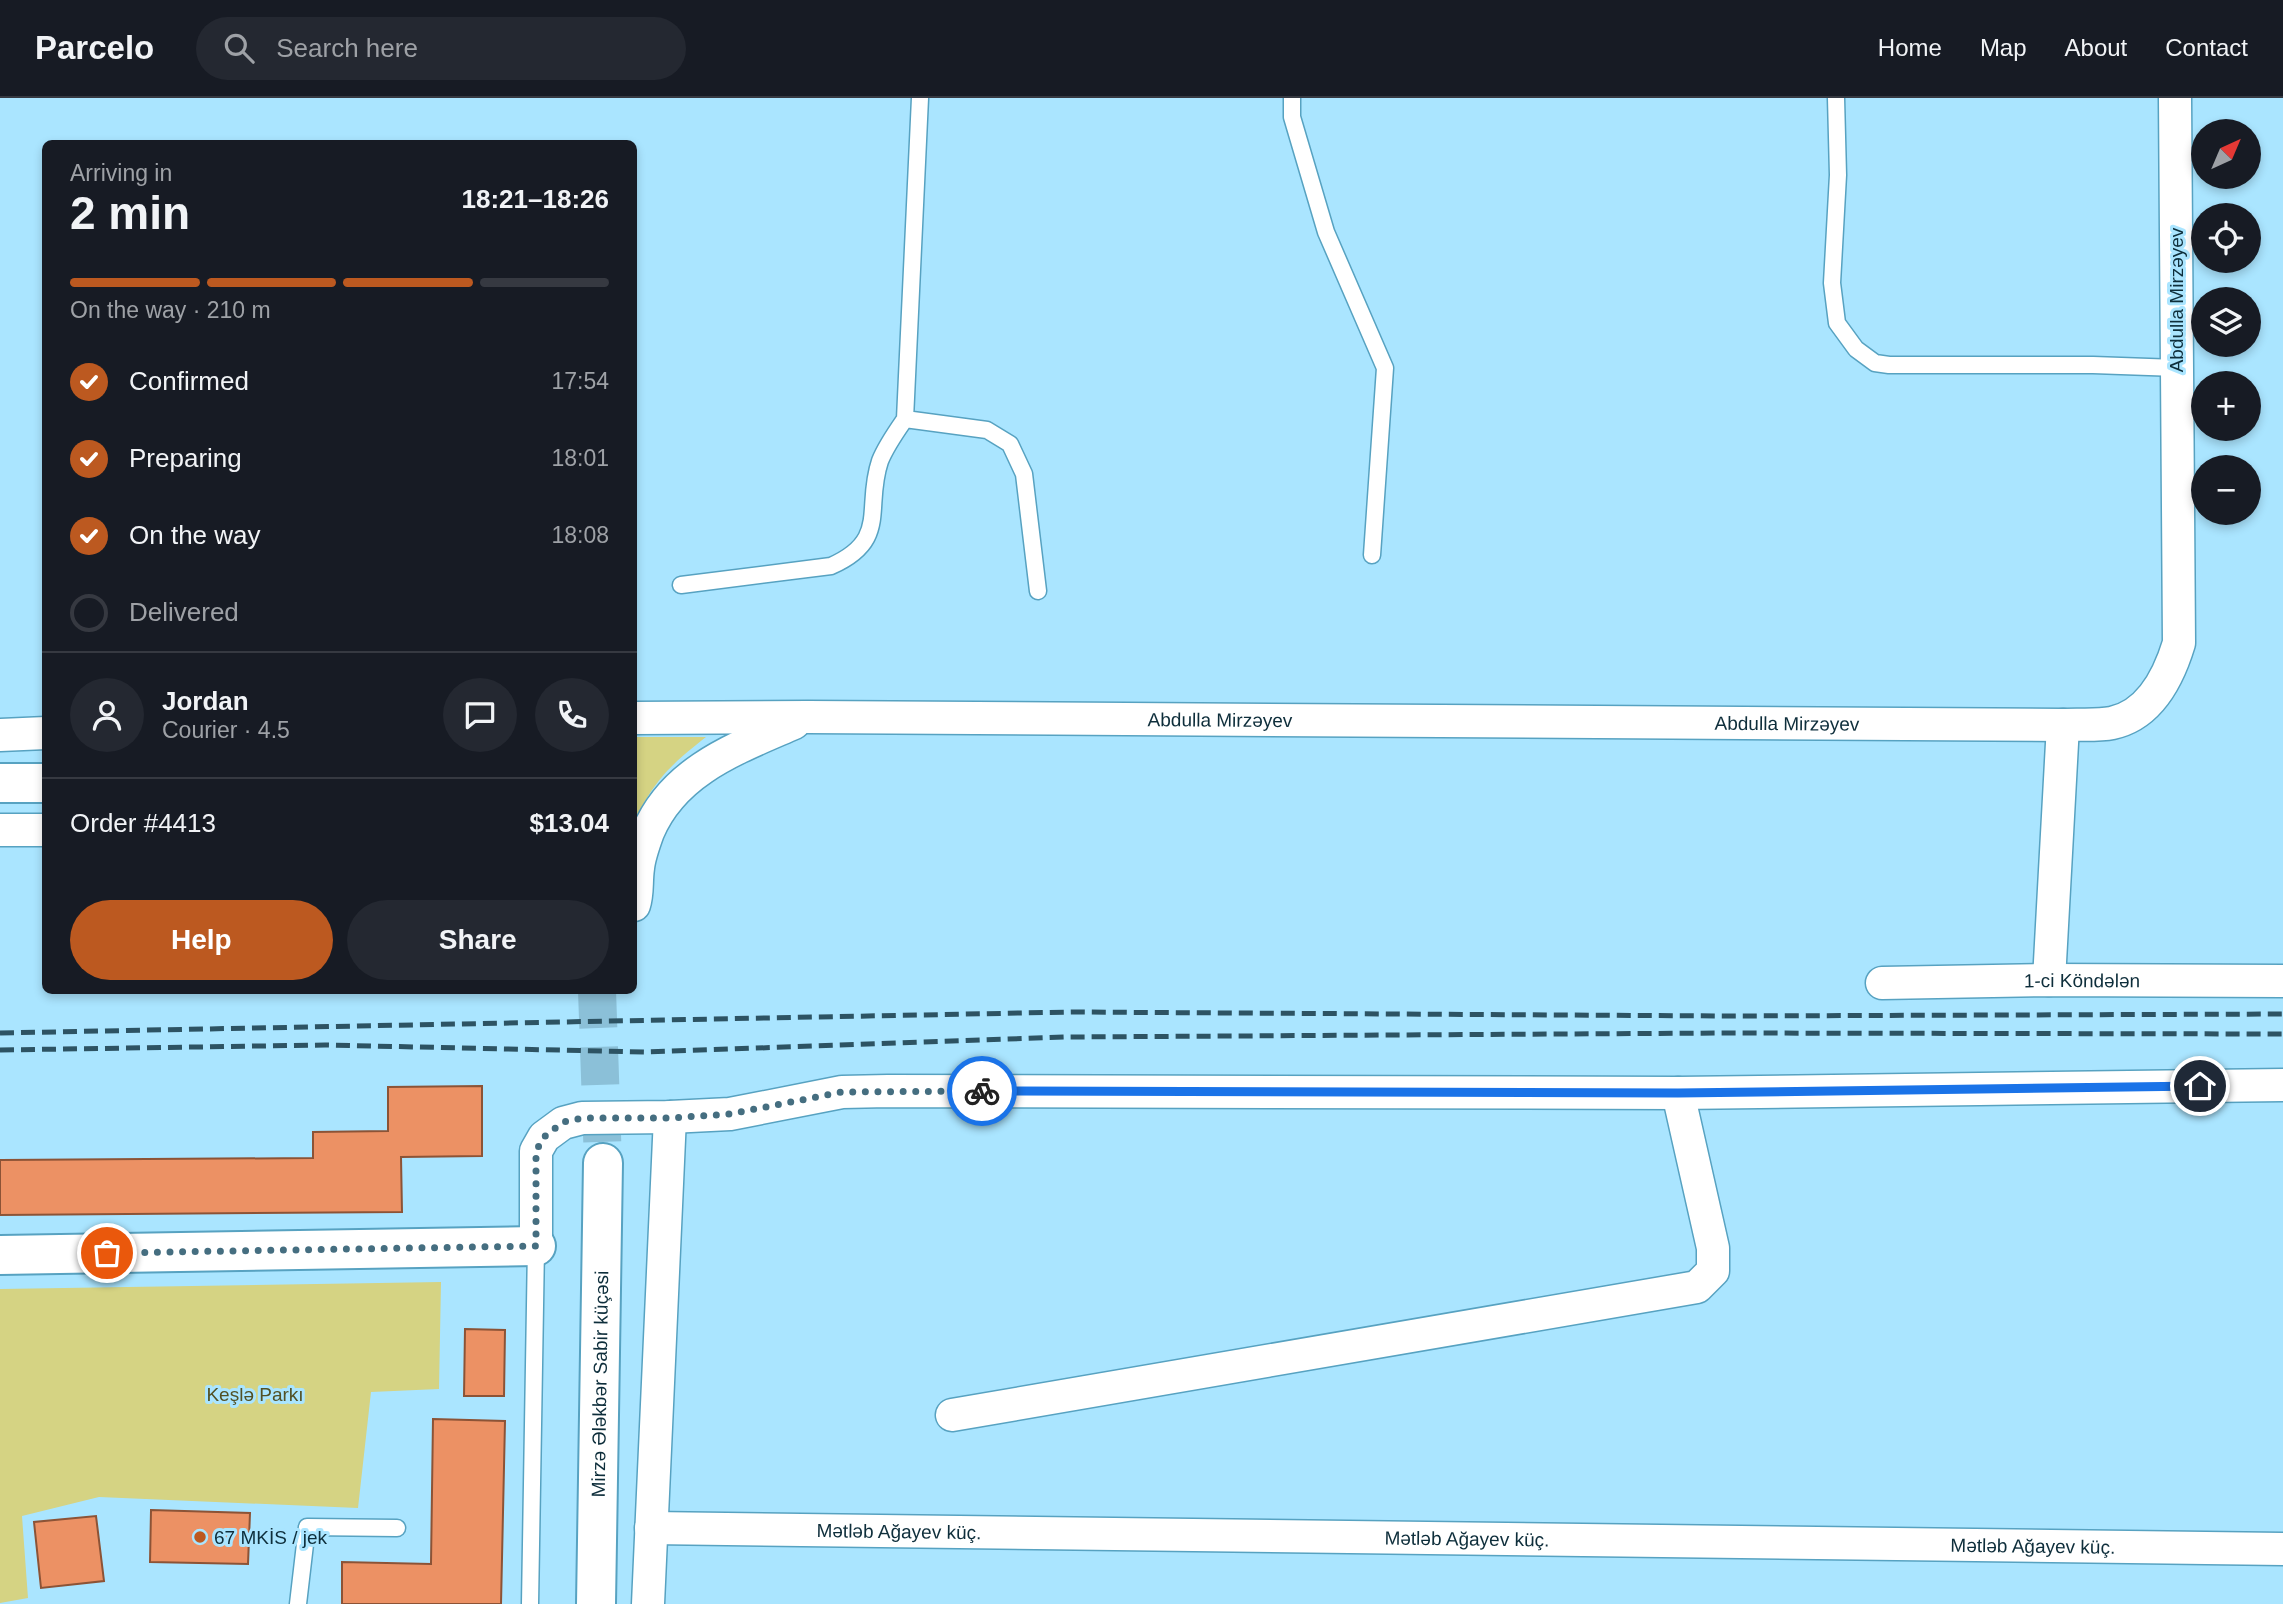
<!DOCTYPE html>
<meta charset="utf-8">
<style>
body{margin:0;font-family:Helvetica,sans-serif;background:#242831;color:#f1f3f6;height:100vh;display:flex;flex-direction:column;font-size:26px;white-space:nowrap}
*{box-sizing:border-box;margin:0}
p{font-size:23px;color:#9ea1a6}
.icon{flex:none;width:38px;height:38px;fill:none;stroke:currentColor;stroke-width:2;stroke-linecap:round;stroke-linejoin:round}
.map{position:relative;flex:1;overflow:hidden}
.details{position:absolute;left:42px;top:42px;width:595px;height:854px;display:flex;flex-direction:column;background:#171b24;border-radius:10px;box-shadow:0 4px 10px #0003}
.details>*{flex:none}
.needle{width:46px;rotate:44deg}
.tools{position:absolute;left:2191px;top:21px;display:grid;gap:14px}
.tools a{display:grid;place-items:center;width:70px;height:70px;border-radius:50%;background:#171b24;box-shadow:0 4px 10px #0003;font-size:35px}
.pin{position:absolute;display:grid;place-items:center;width:60px;height:60px;color:#fff;margin:-30px;border:4px solid #fff;border-radius:50%;box-shadow:0 2px 7px #0007}
.courier{position:absolute;display:grid;place-items:center;width:70px;height:70px;margin:-35px;border:5px solid #1a73e8;border-radius:50%;background:#fff;color:#222;box-shadow:0 2px 9px #0007}
.headline em{font-style:normal;font-weight:700}
.headline div{display:flex;flex-direction:column-reverse}
.headline{display:flex;align-items:center;justify-content:space-between;height:119px;padding:0 28px}
h1{font-size:46px;font-weight:700;line-height:52px}
.bar{display:grid;grid-template-columns:repeat(4,1fr);gap:10px 7px;align-content:center;height:84px;padding:0 28px}
.bar i{height:9px;border-radius:5px;background:#363941}
.bar .on{background:#bc5920}
.bar p{grid-column:span 4}
.line{display:flex;align-items:center;gap:18px;padding:0 28px;border-top:2px solid #363941}
.line div{flex:1}
.round{display:grid;place-items:center;flex:none;width:74px;height:74px;border-radius:37px;background:#242831}
ol{padding:0 28px;list-style:none}
li{display:flex;align-items:center;gap:21px;height:77px}
li p{margin-inline-start:auto}
li .icon{padding:7px;border-radius:50%;background:#bc5920;color:#fff;stroke-width:4}
li:last-child{color:#9ea1a6}
li i{width:38px;height:38px;border:4px solid #363941;border-radius:50%}
.cta{display:flex;gap:14px;margin-top:auto;padding:14px 28px}
.cta a{flex:1;height:80px;border-radius:42px;background:#bc5920;color:#fff;font-size:28px;font-weight:700;line-height:80px;text-align:center}
.cta a+a{background:#242831;color:#f1f3f6}
header{display:flex;align-items:center;gap:42px;box-sizing:border-box;height:98px;padding:0 35px;background:#171b24;border-bottom:2px solid #363941}
header strong{font-size:33px}
nav{display:flex;gap:38px;margin-inline-start:auto;font-size:24px}
.search{width:490px;height:63px;background:#242831;display:flex;align-items:center;gap:18px;box-sizing:border-box;padding:0 24px;border-radius:38px;color:#9ea1a6;font-size:26px}
.map>svg:first-child{display:block}
</style>
<header>
<strong>Parcelo</strong>
<div class="search"><svg class="icon" aria-label="search" viewBox="0 0 24 24"><circle cx="10" cy="10" r="6"/><path d="M15 15l6 6"/></svg>Search here</div>
<nav><a>Home</a><a>Map</a><a>About</a><a>Contact</a></nav>
</header>
<div class="map">
<svg width="2283" height="1506" viewBox="0 0 2283 1506">
<rect width="100%" height="100%" fill="#aae5ff"/>
<path fill="#d5d383" d="M 634,639 L 706,639 C 669,668 656,681 634,723 Z
M 441,1184 L 439,1291 L 371,1294 L 358,1410 L 99,1399 L 22,1418 L 28,1500 L 0,1505 L 0,1191 Z"/>
<path fill="#ec9164" stroke="#8c5336" stroke-width="2" d="M 482,988 L 482,1058 L 401,1059 L 402,1114 L 0,1117 L 0,1062 L 313,1060 L 313,1034 L 388,1033 L 388,989 Z
M 465,1231 L 505,1232 L 504,1298 L 464,1298 Z
M 433,1321 L 505,1323 L 501,1506 L 342,1506 L 342,1464 L 431,1466 Z
M 151,1412 L 250,1415 L 248,1466 L 150,1464 Z
M 96,1418 L 104,1483 L 41,1490 L 34,1424 Z"/>
<g fill="none" stroke-linecap="round" stroke-linejoin="round">
<path stroke="#8bc0d8" stroke-width="38" stroke-dasharray="38 19" stroke-linecap="butt" d="M 597,892 L 603,1065"/>
<g stroke="#57a2c1" stroke-width="19">
<path id="lane" d="M 1292,0 L 1292,19 L 1326,134 L 1385,270 L 1372,457
M 1836,0 L 1838,77 L 1832,185 L 1837,225 L 1856,251 L 1875,265 L 1889,267 L 2093,267 L 2177,270
M 905,321 L 920,0
M 681,487 L 831,468 C 890,442 864,410 880,363 C 886,348 896,334 905,321 L 987,332 L 1010,346 L 1024,376 L 1038,493
M 298,1506 L 307,1429 L 397,1430
M 530,1506 L 536,1148"/>
</g>
<g stroke="#57a2c1" stroke-width="35">
<g id="street">
<path id="s1" d="M 634,620 L 808,619 L 2063,627 C 2079,626 2097,628 2112,625 C 2150,617 2169,578 2179,545 L 2175,0"/>
<path d="M 0,637 L 46,635"/>
<path d="M 0,732 L 46,732"/>
<path d="M 634,807 C 638,795 636,783 638,770 C 639,759 644,745 648,734 C 674,672 737,650 794,625"/>
<path d="M 2049,882 L 2063,627"/>
<path id="s2" d="M 1882,885 L 2049,882 L 2283,883"/>
<path d="M 536,1148 L 536,1053 L 544,1039 L 563,1025 L 582,1020 L 670,1019 L 730,1016 L 842,994 L 888,993 L 1678,995 L 2283,987"/>
<path d="M 952,1317 L 1697,1189 L 1713,1173 L 1713,1150 L 1678,995"/>
<path id="s3" d="M 651,1430 L 2283,1451"/>
<path d="M 648,1506 L 670,1019"/>
</g>
</g>
<g stroke="#57a2c1" stroke-width="42">
<g id="secondary">
<path d="M 0,685 L 46,685"/>
<path d="M 0,1157 L 536,1148"/>
<path id="s4" d="M 596,1506 L 603,1065"/>
</g>
</g>
<use href="#lane" stroke="#fff" stroke-width="16"/>
<use href="#street" stroke="#fff" stroke-width="32"/>
<use href="#secondary" stroke="#fff" stroke-width="38"/>
<path stroke="#2d5363" stroke-width="5" stroke-dasharray="14 7" stroke-linecap="butt" d="M 0,935 L 1072,914 L 1726,918 L 2283,916
M 0,952 L 325,947 L 647,954 L 1067,939 L 1727,935 L 2283,936"/>
</g>
<g fill="none" stroke-linecap="round" stroke-linejoin="round">
<path stroke="#456e80" stroke-width="7" stroke-dasharray="0 12.6" d="M 107,1155 L 536,1148 L 536,1053 L 544,1039 L 563,1024 L 583,1020 L 670,1020 L 730,1016 L 842,994 L 982,993"/>
<path stroke="#1a73e8" stroke-width="9" d="M 982,993 L 1678,995 L 2200,988"/>
</g>
<circle fill="#bc5920" stroke="#aae5ff" stroke-width="2.5" cx="200" cy="1439" r="7"/>
<g text-anchor="middle" dominant-baseline="central" stroke-width="6" stroke-linejoin="round" paint-order="stroke">
<g font-size="19" fill="#0e2e3b" stroke="#aae5ff">
<text transform="translate(2176 202) rotate(-90)">Abdulla Mirzəyev</text>
<text stroke="none"><textPath href="#s1" startOffset="586">Abdulla Mirzəyev</textPath></text>
<text stroke="none"><textPath href="#s1" startOffset="1153">Abdulla Mirzəyev</textPath></text>
<text stroke="none"><textPath href="#s2" startOffset="200">1-ci Köndələn</textPath></text>
<text stroke="none"><textPath href="#s4" startOffset="220">Mirzə Ələkbər Sabir küçəsi</textPath></text>
<text stroke="none"><textPath href="#s3" startOffset="248">Mətləb Ağayev küç.</textPath></text>
<text stroke="none"><textPath href="#s3" startOffset="816">Mətləb Ağayev küç.</textPath></text>
<text stroke="none"><textPath href="#s3" startOffset="1382">Mətləb Ağayev küç.</textPath></text>
</g>
<g font-size="19" fill="#525126" stroke="#aae5ff">
<text x="255" y="1296">Keşlə Parkı</text>
</g>
<g font-size="19" fill="#0e2e3b" stroke="#aae5ff" text-anchor="start">
<text x="214" y="1439">67 MKİS / jek</text>
</g>
</g>
</svg>
<div class="tools">
<a><svg class="needle" viewBox="-14 -14 28 28"><path d="M0-13l5 13h-10z" fill="#e53935"/><path d="M0 13l5-13h-10z" fill="#9ea1a6"/></svg></a>
<a><svg class="icon" aria-label="locate" viewBox="0 0 24 24"><circle cx="12" cy="12" r="6"/><path d="M12 2v4M12 18v4M2 12h4M18 12h4"/></svg></a>
<a><svg class="icon" aria-label="layers" viewBox="0 0 24 24"><path d="M12 4l9 5-9 5-9-5zM3 14l9 5 9-5"/></svg></a>
<a>+</a>
<a>−</a>
</div>
<div class="pin" style="left:107px;top:1155px;background:#ea580c"><svg class="icon" aria-label="bag" viewBox="0 0 24 24"><path d="M5 8h14l-1 12H6zM9 8a3 3 0 0 1 6 0"/></svg></div>
<div class="pin" style="left:2200px;top:988px;background:#1f2937"><svg class="icon" aria-label="home" viewBox="0 0 24 24"><path d="M3 11l9-7 9 7M6 9v11h12V9"/></svg></div>
<div class="courier" style="left:982px;top:993px"><svg class="icon" aria-label="bike" viewBox="0 0 24 24"><circle cx="6" cy="16" r="4"/><circle cx="18" cy="16" r="4"/><path d="M6 16l4-8h5l3 8M10 8l3 8H6M13 5h3"/></svg></div>
<section class="details">
<div class="headline"><div><h1>2 min</h1><p>Arriving in</p></div><em>18:21–18:26</em></div>
<div class="bar"><i class="on"></i><i class="on"></i><i class="on"></i><i></i><p>On the way · 210 m</p></div>
<ol>
<li><svg class="icon" aria-label="check" viewBox="0 0 24 24"><path d="M5 12l5 5 9-10"/></svg>Confirmed<p>17:54</p></li>
<li><svg class="icon" aria-label="check" viewBox="0 0 24 24"><path d="M5 12l5 5 9-10"/></svg>Preparing<p>18:01</p></li>
<li><svg class="icon" aria-label="check" viewBox="0 0 24 24"><path d="M5 12l5 5 9-10"/></svg>On the way<p>18:08</p></li>
<li><i></i>Delivered</li>
</ol>
<div class="line" style="height:126px"><a class="round"><svg class="icon" aria-label="person" viewBox="0 0 24 24"><circle cx="12" cy="8" r="4"/><path d="M4 21q1-7 8-7t8 7"/></svg></a><div><b>Jordan</b><p>Courier · 4.5</p></div><a class="round"><svg class="icon" aria-label="chat" viewBox="0 0 24 24"><path d="M4 5h16v11H9l-5 4z"/></svg></a><a class="round"><svg class="icon" aria-label="phone" viewBox="0 0 24 24"><path d="M5 4h4l2 5-3 2q2 4 5 5l2-3 5 2v4C11 20 4 13 5 4z"/></svg></a></div>
<div class="line" style="height:91px"><div>Order #4413</div><b>$13.04</b></div>
<div class="cta"><a>Help</a><a>Share</a></div>
</section>
</div>
